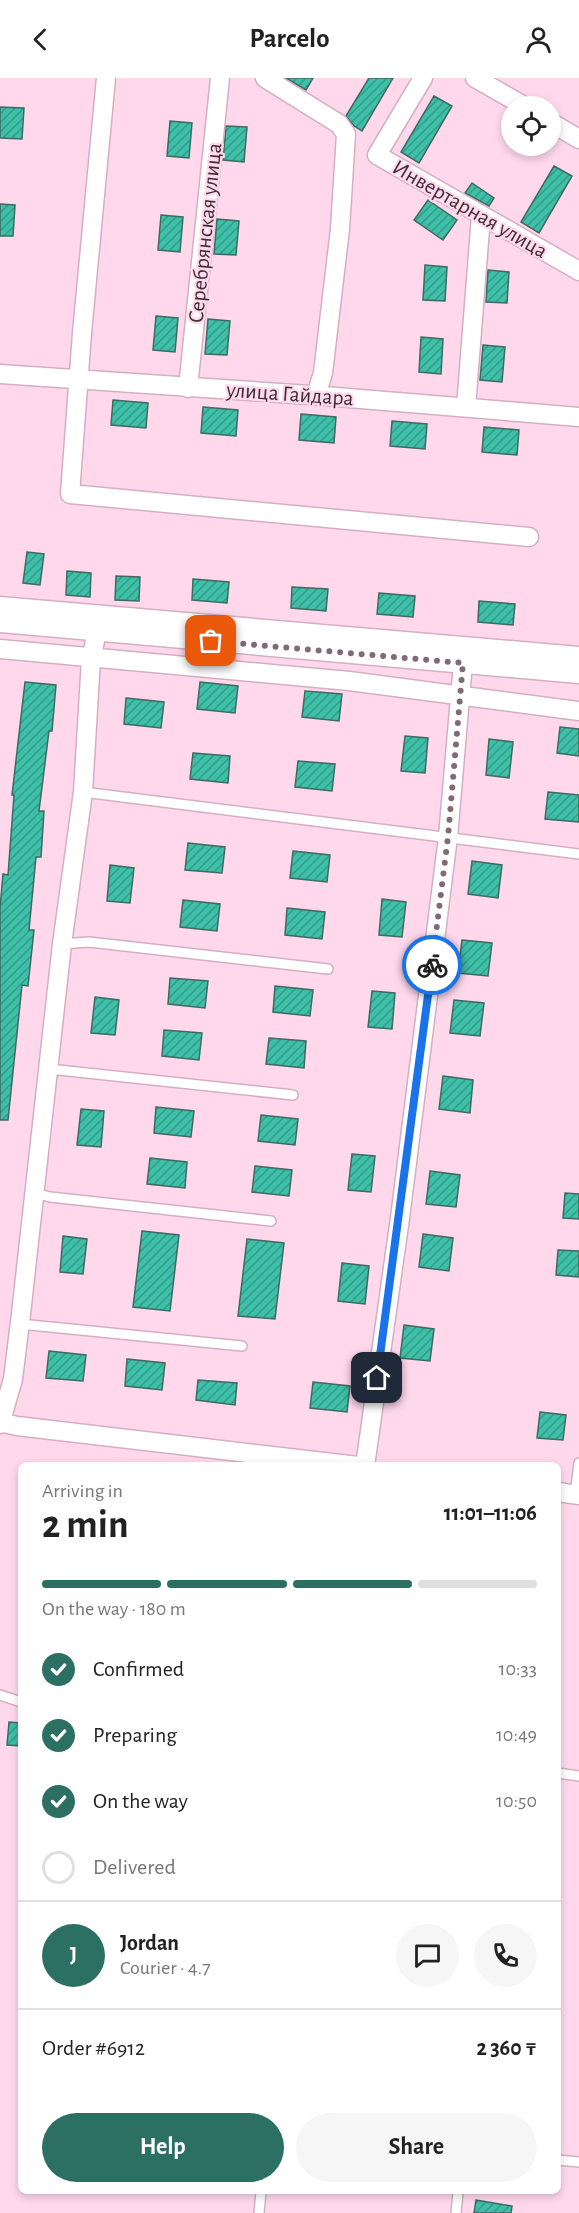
<!DOCTYPE html>
<meta charset="utf-8">
<style>
body{margin:0;font-family:"Alegreya Sans",sans-serif;background:#f6f6f6;color:#222;height:100vh;display:flex;flex-direction:column;font-size:22px;white-space:nowrap}
*{box-sizing:border-box;margin:0}
p{font-size:20px;color:#767676}
.icon{flex:none;width:33px;height:33px;fill:none;stroke:currentColor;stroke-width:2;stroke-linecap:round;stroke-linejoin:round}
.map{position:relative;flex:1;overflow:hidden}
.side{position:absolute;left:18px;top:1384px;width:543px;height:732px;display:flex;flex-direction:column;background:#fff;border-radius:9px;box-shadow:0 3px 9px #0003}
.side>*{flex:none}
.tools{position:absolute;left:501px;top:18px;display:grid;gap:12px}
.tools a{display:grid;place-items:center;width:60px;height:60px;border-radius:50%;background:#fff;box-shadow:0 3px 9px #0003;font-size:30px}
.pin{position:absolute;display:grid;place-items:center;width:51px;height:51px;color:#fff;margin:-26px;border-radius:12px;box-shadow:0 3px 9px #0006}
.courier{position:absolute;display:grid;place-items:center;width:60px;height:60px;margin:-30px;border:4px solid #1a73e8;border-radius:50%;background:#fff;color:#222;box-shadow:0 2px 8px #0007}
.overview em{font-style:normal;font-weight:700}
.overview div{display:flex;flex-direction:column-reverse}
.overview{display:flex;align-items:center;justify-content:space-between;height:102px;padding:0 24px}
h1{font-size:39px;font-weight:700;line-height:45px}
.bar{display:grid;grid-template-columns:repeat(4,1fr);gap:9px 6px;align-content:center;height:72px;padding:0 24px}
.bar i{height:8px;border-radius:4px;background:#e0e0e0}
.bar .active{background:#2c7063}
.bar p{grid-column:span 4}
.line{display:flex;align-items:center;gap:15px;padding:0 24px;border-top:2px solid #e0e0e0}
.line div{flex:1}
.round{display:grid;place-items:center;flex:none;width:63px;height:63px;border-radius:32px;background:#f6f6f6}
ol{padding:0 24px;list-style:none}
li{display:flex;align-items:center;gap:18px;height:66px}
li p{margin-inline-start:auto}
li .icon{padding:6px;border-radius:50%;background:#2c7063;color:#fff;stroke-width:4}
li:last-child{color:#767676}
li i{width:33px;height:33px;border:3px solid #e0e0e0;border-radius:50%}
.button{display:flex;gap:12px;margin-top:auto;padding:12px 24px}
.button a{flex:1;height:69px;border-radius:36px;background:#2c7063;color:#fff;font-size:24px;font-weight:700;line-height:69px;text-align:center}
.button a+a{background:#f6f6f6;color:#222}
header{display:flex;justify-content:space-between;align-items:center;height:78px;padding:0 24px;background:#fff;font-size:27px;font-weight:700}
.map>svg:first-child{display:block}
</style>
<header><svg class="icon" aria-label="back" viewBox="0 0 24 24"><path d="M15 5l-7 7 7 7"/></svg>Parcelo<svg class="icon" aria-label="person" viewBox="0 0 24 24"><circle cx="12" cy="8" r="4"/><path d="M4 21q1-7 8-7t8 7"/></svg></header>
<div class="map">
<svg width="579" height="2135" viewBox="0 0 579 2135">
<defs>
<pattern id="building-hatch" width="6" height="6" patternUnits="userSpaceOnUse" patternTransform="scale(1.5)"><rect width="6" height="6" fill="#3dbfa8"/><path d="M-1 1l2-2M0 6l6-6M5 7l2-2" fill="none" stroke="#349c8a"/></pattern>
</defs>
<rect width="100%" height="100%" fill="#ffd8ec"/>
<path fill="url(#building-hatch)" stroke="#3f6a60" stroke-width="1.5" d="M 286,0 L 313,0 L 306,12 Z
M 369,0 L 393,0 L 362,53 L 354,48 L 346,38 Z
M 434,18 L 452,28 L 419,85 L 401,74 Z
M 0,29 L 24,30 L 22,61 L 0,60 Z
M 170,43 L 192,45 L 189,80 L 167,78 Z
M 226,48 L 247,49 L 244,84 L 223,82 Z
M 554,88 L 572,98 L 539,155 L 521,144 Z
M 472,105 L 494,120 L 489,128 L 465,115 Z
M 428,122 L 457,142 L 443,162 L 414,142 Z
M 0,126 L 15,127 L 13,158 L 0,158 Z
M 161,137 L 183,139 L 180,174 L 158,172 Z
M 217,141 L 239,143 L 236,177 L 214,176 Z
M 425,187 L 447,189 L 445,223 L 423,222 Z
M 488,192 L 509,194 L 507,225 L 486,224 Z
M 156,238 L 178,240 L 175,274 L 153,272 Z
M 208,241 L 230,243 L 227,277 L 205,276 Z
M 421,259 L 443,261 L 441,296 L 419,294 Z
M 483,267 L 505,269 L 502,304 L 480,302 Z
M 113,322 L 148,325 L 146,350 L 111,347 Z
M 203,329 L 238,332 L 236,358 L 201,355 Z
M 301,336 L 336,339 L 334,365 L 299,362 Z
M 392,343 L 427,346 L 425,371 L 390,368 Z
M 484,349 L 519,352 L 517,377 L 482,374 Z
M 27,474 L 44,476 L 40,507 L 23,505 Z
M 67,493 L 91,495 L 90,519 L 66,517 Z
M 116,498 L 140,499 L 139,523 L 115,522 Z
M 193,501 L 229,504 L 227,525 L 192,522 Z
M 292,509 L 328,511 L 326,533 L 291,530 Z
M 379,515 L 415,518 L 413,539 L 377,536 Z
M 479,523 L 515,526 L 513,547 L 478,544 Z
M 25,604 L 56,607 L 52,653 L 49,653 L 39,733 L 44,733 L 41,779 L 36,779 L 29,852 L 34,852 L 28,908 L 22,907 L 8,1042 L 0,1042 L 0,830 L 3,796 L 8,797 L 14,717 L 12,717 Z
M 200,604 L 238,608 L 235,635 L 197,631 Z
M 305,613 L 342,616 L 339,643 L 302,639 Z
M 126,620 L 164,624 L 161,650 L 124,646 Z
M 560,649 L 579,651 L 579,678 L 557,675 Z
M 405,658 L 428,660 L 425,695 L 401,693 Z
M 489,661 L 513,664 L 509,700 L 486,697 Z
M 193,675 L 230,678 L 228,705 L 190,701 Z
M 298,683 L 335,686 L 332,713 L 295,709 Z
M 548,714 L 579,717 L 579,744 L 545,741 Z
M 188,765 L 225,769 L 222,795 L 185,792 Z
M 293,773 L 330,777 L 327,804 L 290,800 Z
M 472,783 L 502,787 L 498,820 L 468,816 Z
M 110,787 L 134,790 L 130,825 L 107,823 Z
M 382,821 L 406,824 L 402,859 L 379,857 Z
M 183,822 L 220,826 L 217,853 L 180,849 Z
M 287,830 L 325,834 L 322,861 L 285,857 Z
M 462,862 L 492,865 L 488,898 L 458,895 Z
M 170,900 L 208,903 L 205,930 L 168,926 Z
M 275,908 L 313,912 L 310,938 L 273,934 Z
M 372,913 L 395,915 L 392,951 L 368,949 Z
M 95,919 L 119,922 L 115,957 L 91,955 Z
M 454,922 L 484,925 L 480,958 L 450,955 Z
M 164,952 L 202,955 L 199,982 L 162,978 Z
M 269,960 L 306,963 L 304,990 L 266,986 Z
M 443,998 L 473,1002 L 470,1035 L 439,1031 Z
M 156,1029 L 194,1033 L 191,1059 L 154,1055 Z
M 81,1031 L 104,1033 L 101,1069 L 77,1067 Z
M 261,1037 L 298,1041 L 295,1067 L 258,1063 Z
M 352,1076 L 375,1078 L 371,1114 L 348,1112 Z
M 150,1080 L 187,1084 L 185,1110 L 147,1106 Z
M 255,1088 L 292,1092 L 289,1118 L 252,1114 Z
M 430,1093 L 460,1097 L 456,1129 L 426,1126 Z
M 565,1115 L 579,1116 L 579,1141 L 563,1140 Z
M 142,1153 L 179,1157 L 170,1233 L 133,1229 Z
M 423,1156 L 453,1160 L 449,1193 L 419,1189 Z
M 63,1158 L 87,1161 L 83,1196 L 60,1194 Z
M 247,1161 L 284,1165 L 275,1241 L 238,1238 Z
M 558,1172 L 579,1173 L 579,1199 L 556,1197 Z
M 342,1185 L 369,1188 L 365,1226 L 338,1223 Z
M 404,1247 L 434,1251 L 430,1283 L 400,1280 Z
M 49,1273 L 86,1277 L 83,1303 L 46,1300 Z
M 127,1281 L 165,1285 L 162,1312 L 125,1308 Z
M 198,1302 L 237,1305 L 235,1327 L 196,1322 Z
M 313,1304 L 350,1308 L 347,1334 L 310,1330 Z
M 540,1334 L 566,1337 L 563,1362 L 537,1360 Z
M 9,1644 L 21,1645 L 21,1668 L 7,1667 Z
M 476,2122 L 512,2128 L 511,2135 L 474,2135 Z"/>
<g fill="none" stroke-linecap="round" stroke-linejoin="round">
<g stroke="#d4afc2" stroke-width="12">
<path id="service" d="M 83,714 L 579,776
M 62,866 L 89,864 L 328,891
M 49,991 L 293,1017
M 35,1115 L 50,1119 L 271,1143
M 20,1246 L 242,1268
M 575,1416 L 579,1385
M 0,1617 L 21,1624
M 558,1695 L 579,1698
M 558,2082 L 579,2084
M 259,2135 L 261,2114
M 456,2135 L 458,2114"/>
</g>
<g stroke="#d4afc2" stroke-width="21">
<path id="minor" d="M 106,0 L 82,255 L 70,416 L 529,459
M 265,0 L 339,46 L 346,56 L 340,151 L 323,295 L 316,317
M 423,0 L 377,77 L 579,193
M 475,0 L 524,28
M 550,44 L 579,61
M 0,296 L 324,318 L 579,339
M 188,310 L 220,0
M 466,329 L 481,138
M 0,528 L 579,578
M 0,545 L 579,596
M 0,571 L 349,603 L 579,633
M 0,1344 L 17,1348 L 358,1388
M 0,1346 L 13,1301 L 21,1236 L 62,866 L 83,714 L 91,581 L 97,554
M 365,1388 L 400,1140 L 448,759 L 463,585
M 558,1414 L 579,1417"/>
</g>
<use href="#service" stroke="#fff" stroke-width="9"/>
<use href="#minor" stroke="#fff" stroke-width="18"/>
</g>
<g fill="none" stroke-linecap="round" stroke-linejoin="round">
<path stroke="#816a75" stroke-width="6" stroke-dasharray="0 10.8" d="M 211,563 L 463,585 L 448,759 L 432,887"/>
<path stroke="#1a73e8" stroke-width="8" d="M 377,1300 L 432,887"/>
</g>
<g text-anchor="middle" dominant-baseline="central" stroke-width="4.5" stroke-linejoin="round" paint-order="stroke">
<g font-size="22" fill="#3d2e35" stroke="#ffd8ec">
<text transform="translate(470 131) rotate(30)">Инвертарная улица</text>
<text transform="translate(205 155) rotate(-84)">Серебрянская улица</text>
<text transform="translate(290 316) rotate(4)">улица Гайдара</text>
</g>
</g>
</svg>
<div class="tools">
<a><svg class="icon" aria-label="locate" viewBox="0 0 24 24"><circle cx="12" cy="12" r="6"/><path d="M12 2v4M12 18v4M2 12h4M18 12h4"/></svg></a>
</div>
<div class="pin" style="left:211px;top:563px;background:#ea580c"><svg class="icon" aria-label="bag" viewBox="0 0 24 24"><path d="M5 8h14l-1 12H6zM9 8a3 3 0 0 1 6 0"/></svg></div>
<div class="pin" style="left:377px;top:1300px;background:#1f2937"><svg class="icon" aria-label="home" viewBox="0 0 24 24"><path d="M3 11l9-7 9 7M6 9v11h12V9"/></svg></div>
<div class="courier" style="left:432px;top:887px"><svg class="icon" aria-label="bike" viewBox="0 0 24 24"><circle cx="6" cy="16" r="4"/><circle cx="18" cy="16" r="4"/><path d="M6 16l4-8h5l3 8M10 8l3 8H6M13 5h3"/></svg></div>
<section class="side">
<div class="overview"><div><h1>2 min</h1><p>Arriving in</p></div><em>11:01–11:06</em></div>
<div class="bar"><i class="active"></i><i class="active"></i><i class="active"></i><i></i><p>On the way · 180 m</p></div>
<ol>
<li><svg class="icon" aria-label="check" viewBox="0 0 24 24"><path d="M5 12l5 5 9-10"/></svg>Confirmed<p>10:33</p></li>
<li><svg class="icon" aria-label="check" viewBox="0 0 24 24"><path d="M5 12l5 5 9-10"/></svg>Preparing<p>10:49</p></li>
<li><svg class="icon" aria-label="check" viewBox="0 0 24 24"><path d="M5 12l5 5 9-10"/></svg>On the way<p>10:50</p></li>
<li><i></i>Delivered</li>
</ol>
<div class="line" style="height:108px"><b class="round" style="background:#2c7063;color:#fff">J</b><div><b>Jordan</b><p>Courier · 4.7</p></div><a class="round"><svg class="icon" aria-label="chat" viewBox="0 0 24 24"><path d="M4 5h16v11H9l-5 4z"/></svg></a><a class="round"><svg class="icon" aria-label="phone" viewBox="0 0 24 24"><path d="M5 4h4l2 5-3 2q2 4 5 5l2-3 5 2v4C11 20 4 13 5 4z"/></svg></a></div>
<div class="line" style="height:78px"><div>Order #6912</div><b>2 360 ₸</b></div>
<div class="button"><a>Help</a><a>Share</a></div>
</section>
</div>
